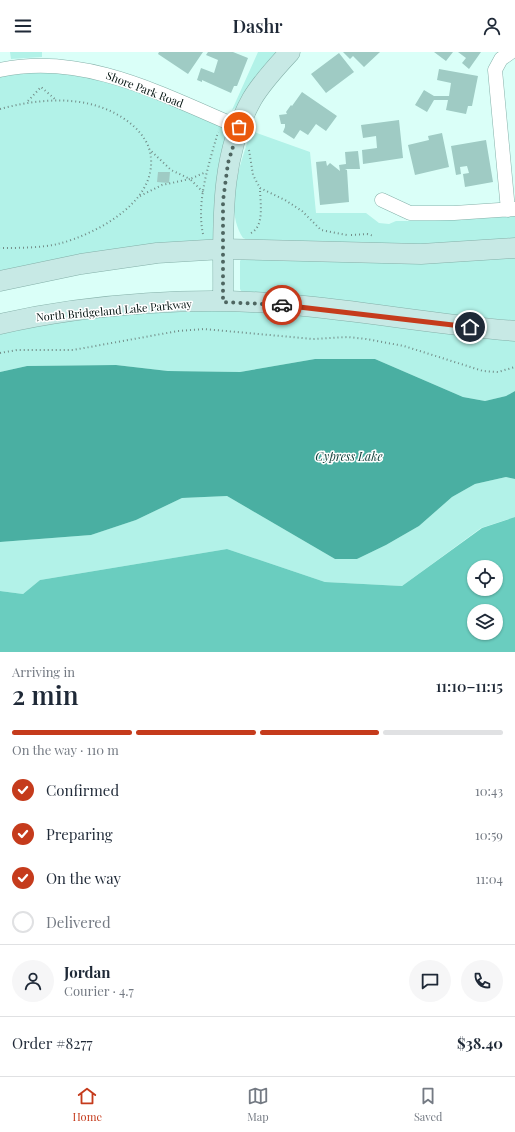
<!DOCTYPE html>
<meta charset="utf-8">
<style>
body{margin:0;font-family:"Playfair Display",serif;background:#f6f6f7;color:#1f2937;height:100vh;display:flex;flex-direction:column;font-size:15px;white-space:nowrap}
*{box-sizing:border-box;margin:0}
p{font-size:13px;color:#747a83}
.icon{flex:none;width:22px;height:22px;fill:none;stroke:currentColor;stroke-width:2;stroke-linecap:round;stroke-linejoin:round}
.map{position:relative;height:600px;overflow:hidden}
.details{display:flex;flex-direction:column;background:#fff;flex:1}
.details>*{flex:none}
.buttons{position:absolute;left:467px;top:508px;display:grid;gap:8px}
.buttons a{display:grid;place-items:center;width:36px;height:36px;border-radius:50%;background:#fff;box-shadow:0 1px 3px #0004;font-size:20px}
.pin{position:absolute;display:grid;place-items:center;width:34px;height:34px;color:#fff;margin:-17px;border:2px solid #fff;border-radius:50%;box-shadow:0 1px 4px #0007}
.courier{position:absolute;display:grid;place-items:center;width:40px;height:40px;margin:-20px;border:3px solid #c53b1c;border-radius:50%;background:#fff;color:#222;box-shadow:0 1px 5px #0007}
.headline em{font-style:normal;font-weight:600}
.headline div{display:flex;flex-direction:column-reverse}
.headline{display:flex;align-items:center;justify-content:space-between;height:68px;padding:0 12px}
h1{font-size:26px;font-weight:600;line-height:30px}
.bar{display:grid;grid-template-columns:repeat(4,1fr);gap:6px 4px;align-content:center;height:48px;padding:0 12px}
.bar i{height:5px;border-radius:3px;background:#e0e1e3}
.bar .selected{background:#c53b1c}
.bar p{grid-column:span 4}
.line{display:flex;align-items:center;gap:10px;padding:0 12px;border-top:1px solid #e0e1e3}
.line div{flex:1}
.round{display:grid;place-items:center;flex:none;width:42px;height:42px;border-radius:21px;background:#f6f6f7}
ol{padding:0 12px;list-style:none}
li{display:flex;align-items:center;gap:12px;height:44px}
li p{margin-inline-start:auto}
li .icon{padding:4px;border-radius:50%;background:#c53b1c;color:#fff;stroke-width:4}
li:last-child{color:#747a83}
li i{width:22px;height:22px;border:2px solid #e0e1e3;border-radius:50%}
header{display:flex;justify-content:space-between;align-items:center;height:52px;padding:0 12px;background:#fff;font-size:18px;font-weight:600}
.menu{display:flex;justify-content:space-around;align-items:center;height:56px;border-top:1px solid #e0e1e3;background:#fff;font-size:11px;color:#747a83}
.menu a{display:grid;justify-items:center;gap:2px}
.menu .selected{color:#c53b1c}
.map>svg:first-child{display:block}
</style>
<header><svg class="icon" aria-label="menu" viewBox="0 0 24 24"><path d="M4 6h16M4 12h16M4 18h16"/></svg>Dashr<svg class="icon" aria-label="person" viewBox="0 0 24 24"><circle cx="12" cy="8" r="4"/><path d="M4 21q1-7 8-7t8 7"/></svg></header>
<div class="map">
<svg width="515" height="600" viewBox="0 0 515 600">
<rect width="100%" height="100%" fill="#dafff8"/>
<path fill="#b2f2e8" d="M 10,0 L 42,0 L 42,5 L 11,7 Z
M 258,0 L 282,0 L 262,20 L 237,55 L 232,58 Z
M 86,15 L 239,75 L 223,197 L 0,229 L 0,18 Z
M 251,79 L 310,100 L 316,161 L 366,161 L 379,171 L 389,172 L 396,169 L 434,169 L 515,164 L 515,189 L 425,194 L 250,189 L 243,186 C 223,155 241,111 251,79 Z
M 515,203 L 515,269 L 242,241 L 240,237 L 240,209 L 243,205 Z
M 156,258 L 239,258 L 515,283 L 515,339 L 506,344 L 485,349 L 463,345 L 375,307 L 315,307 L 240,320 L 168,319 L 116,313 L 27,314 L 0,320 L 0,278 Z
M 506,425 L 515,427 L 515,465 L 481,476 L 402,534 L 325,530 L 227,497 L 40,528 L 23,542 L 0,539 L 0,490 L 91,483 L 136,468 L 182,446 L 227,444 L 335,507 L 357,507 L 386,493 L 419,474 L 452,445 L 475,432 Z"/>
<path fill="#6acdbf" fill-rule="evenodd" d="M 515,465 L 515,600 L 0,600 L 0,539 L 23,542 L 40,528 L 227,497 L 325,530 L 402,534 L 482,476 ZM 474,515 L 496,515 L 496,537 L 474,537 ZM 474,559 L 496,559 L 496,581 L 474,581 Z"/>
<path fill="#4aafa2" d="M 315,307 L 375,307 L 463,345 L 485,349 L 506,344 L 515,339 L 515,427 L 506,425 L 475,432 L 452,445 L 419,474 L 386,493 L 357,507 L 335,507 L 227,444 L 182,446 L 136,468 L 91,483 L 0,490 L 0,320 L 27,314 L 116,313 L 168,319 L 240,320 Z"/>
<path fill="#9fcbc4" d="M 159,0 L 203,0 L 188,22 L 158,2 Z
M 208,0 L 233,0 L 248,6 L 237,34 L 234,34 L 231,41 L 202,28 L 202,30 L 197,28 L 201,16 L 214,21 L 218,8 L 206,3 Z
M 343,0 L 380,0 L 364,15 L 353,4 L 350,7 Z
M 434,0 L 453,0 L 446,9 Z
M 458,0 L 481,0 L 469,17 L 462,11 L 466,6 Z
M 339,1 L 354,20 L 326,41 L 311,22 Z
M 439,17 L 478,24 L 472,54 L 468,54 L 466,62 L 446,58 L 448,48 L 434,48 L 427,60 L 415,53 L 424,38 L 434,44 L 449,44 L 451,31 L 437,28 Z
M 302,40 L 337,64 L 326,79 L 316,72 L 308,83 L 300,78 L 294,87 L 283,80 L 285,75 L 285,72 L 281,72 L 279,63 L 287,62 L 286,60 L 291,53 L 292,54 Z
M 399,68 L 403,106 L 363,112 L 362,98 L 377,96 L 376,84 L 363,86 L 361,73 Z
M 442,81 L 449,115 L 415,123 L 408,93 L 429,88 L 428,84 Z
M 486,88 L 493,130 L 465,135 L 463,122 L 469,121 L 467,114 L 460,115 L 461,122 L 456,123 L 451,94 Z
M 358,99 L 360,117 L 345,117 L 347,118 L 349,150 L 320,153 L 316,110 L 326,109 L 327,114 L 330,111 L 340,119 L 339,113 L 346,112 L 345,100 Z
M 158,120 L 170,120 L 169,131 L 157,130 Z"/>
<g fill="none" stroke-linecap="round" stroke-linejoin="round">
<g stroke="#85b0a9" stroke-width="15">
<path id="street" d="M 0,18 C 84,0 163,43 239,75
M 382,148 L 410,161 L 454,161 L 515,157
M 508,158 L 495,18 L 501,7 L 511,0"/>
</g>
<g stroke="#85b0a9" stroke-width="21">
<path id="secondary" d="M 0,229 L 81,212 L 157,201 L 223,197 L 421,202 L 515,196
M 223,249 C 224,181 217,109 252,47 C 262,30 277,14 290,0
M 0,272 C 91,251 202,244 295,253 C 369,260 441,273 515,279"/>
</g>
<path stroke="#728d88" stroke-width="2" stroke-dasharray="1 3" stroke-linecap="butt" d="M 28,49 L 41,35 L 56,48
M 0,57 C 41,46 89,42 126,68 C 136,75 145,85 149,96 C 164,147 97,182 58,192 C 39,196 19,196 0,196
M 249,98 L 253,123 L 260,136 L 285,148 L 302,159 L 321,178 L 347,183
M 203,140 L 190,127 L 206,120
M 140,144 L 162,133 L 190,127 L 171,118 L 149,97
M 251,181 C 265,174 260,150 260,136
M 203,182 C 196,149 209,112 218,80
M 351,183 L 367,182 L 374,184
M 0,301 L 17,298 L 73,298 L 178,279 L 204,277 L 313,287 L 348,285 L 366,287 L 404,294 L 483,319 L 498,320 L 515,315"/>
<use href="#street" stroke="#fff" stroke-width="14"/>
<use href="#secondary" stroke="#c7e9e5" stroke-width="20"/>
</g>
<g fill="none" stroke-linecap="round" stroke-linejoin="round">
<path stroke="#4e6661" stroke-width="4" stroke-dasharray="0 7.2" d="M 239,75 L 228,111 L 223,149 L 223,250 L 282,253"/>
<path stroke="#c53b1c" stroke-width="5" d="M 282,253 L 470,275"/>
</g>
<g text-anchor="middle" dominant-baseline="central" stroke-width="3" stroke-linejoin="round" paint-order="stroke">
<g font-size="11" fill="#031310" stroke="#fff">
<text transform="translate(145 37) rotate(21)">Shore Park Road</text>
<text transform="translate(114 258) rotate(-5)">North Bridgeland Lake Parkway</text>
</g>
<g font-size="12" font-style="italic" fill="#0e3d37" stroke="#fff">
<text x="349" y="404">Cypress Lake</text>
</g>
</g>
</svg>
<div class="buttons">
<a><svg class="icon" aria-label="locate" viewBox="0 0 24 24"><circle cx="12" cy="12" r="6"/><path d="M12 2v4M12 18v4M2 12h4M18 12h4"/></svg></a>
<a><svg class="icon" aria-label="layers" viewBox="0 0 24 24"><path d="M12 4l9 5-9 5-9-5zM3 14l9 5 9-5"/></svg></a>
</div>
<div class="pin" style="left:239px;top:75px;background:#ea580c"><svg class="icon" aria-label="bag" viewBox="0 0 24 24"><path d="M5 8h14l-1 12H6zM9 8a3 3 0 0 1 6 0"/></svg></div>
<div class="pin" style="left:470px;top:275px;background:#1f2937"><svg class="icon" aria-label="home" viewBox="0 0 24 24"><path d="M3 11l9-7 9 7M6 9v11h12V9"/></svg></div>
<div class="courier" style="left:282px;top:253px"><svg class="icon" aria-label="car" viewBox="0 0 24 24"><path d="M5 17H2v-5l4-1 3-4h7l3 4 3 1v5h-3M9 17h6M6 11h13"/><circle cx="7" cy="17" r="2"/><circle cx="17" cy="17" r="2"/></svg></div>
</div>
<section class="details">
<div class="headline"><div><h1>2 min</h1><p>Arriving in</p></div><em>11:10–11:15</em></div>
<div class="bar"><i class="selected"></i><i class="selected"></i><i class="selected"></i><i></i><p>On the way · 110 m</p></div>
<ol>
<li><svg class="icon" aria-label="check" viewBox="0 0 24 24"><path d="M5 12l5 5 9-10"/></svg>Confirmed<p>10:43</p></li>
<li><svg class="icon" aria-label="check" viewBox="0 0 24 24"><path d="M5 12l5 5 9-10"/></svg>Preparing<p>10:59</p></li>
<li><svg class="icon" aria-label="check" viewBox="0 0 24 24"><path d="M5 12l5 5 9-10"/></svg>On the way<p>11:04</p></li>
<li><i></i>Delivered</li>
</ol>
<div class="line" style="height:72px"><a class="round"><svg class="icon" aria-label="person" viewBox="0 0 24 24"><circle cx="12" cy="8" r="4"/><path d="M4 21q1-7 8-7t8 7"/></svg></a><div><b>Jordan</b><p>Courier · 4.7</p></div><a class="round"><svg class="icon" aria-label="chat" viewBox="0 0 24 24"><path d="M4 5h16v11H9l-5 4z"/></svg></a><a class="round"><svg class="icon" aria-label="phone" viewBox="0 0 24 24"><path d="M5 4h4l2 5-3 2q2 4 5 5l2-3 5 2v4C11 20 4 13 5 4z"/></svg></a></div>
<div class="line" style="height:52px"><div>Order #8277</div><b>$38.40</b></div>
</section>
<nav class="menu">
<a class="selected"><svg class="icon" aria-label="home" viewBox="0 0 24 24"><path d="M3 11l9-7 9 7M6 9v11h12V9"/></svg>Home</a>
<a><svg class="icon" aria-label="map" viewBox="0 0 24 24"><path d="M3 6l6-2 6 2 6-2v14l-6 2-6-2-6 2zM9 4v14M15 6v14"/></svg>Map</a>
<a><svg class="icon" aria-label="saved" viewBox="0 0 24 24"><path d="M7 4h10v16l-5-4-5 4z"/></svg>Saved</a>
</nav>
